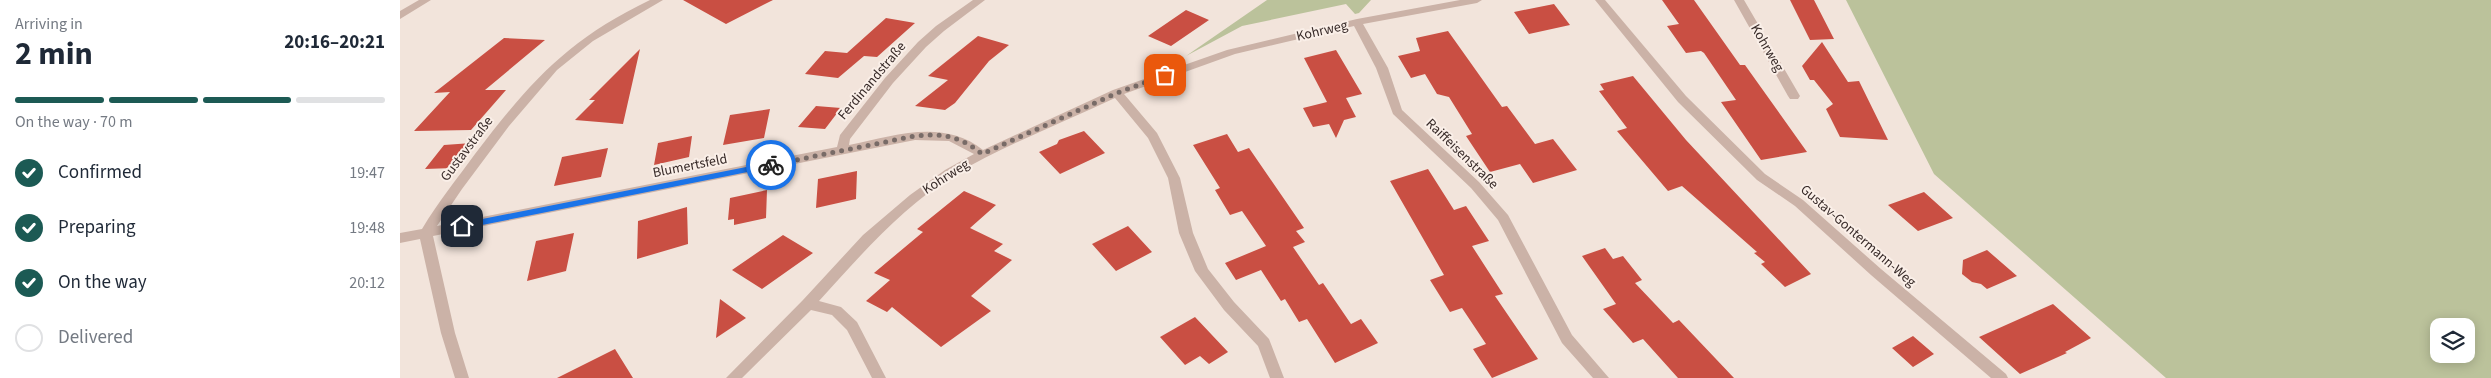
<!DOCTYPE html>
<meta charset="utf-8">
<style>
body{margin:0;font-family:"Source Sans 3",sans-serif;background:#f6f6f7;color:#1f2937;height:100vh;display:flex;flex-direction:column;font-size:19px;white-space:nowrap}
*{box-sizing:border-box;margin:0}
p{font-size:16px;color:#747a83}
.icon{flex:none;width:28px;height:28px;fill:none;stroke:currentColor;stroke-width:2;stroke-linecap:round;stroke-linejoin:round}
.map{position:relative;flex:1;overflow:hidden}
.panel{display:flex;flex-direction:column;background:#fff;width:400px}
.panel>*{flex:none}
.buttons{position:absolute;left:2030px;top:318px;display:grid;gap:10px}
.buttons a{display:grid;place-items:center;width:45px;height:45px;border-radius:10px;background:#fff;box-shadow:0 2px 12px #0003;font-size:25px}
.pin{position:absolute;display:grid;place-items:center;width:42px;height:42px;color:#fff;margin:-21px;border-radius:10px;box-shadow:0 2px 8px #0006}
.courier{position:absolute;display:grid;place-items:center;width:50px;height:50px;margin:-25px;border:4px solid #1a73e8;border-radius:50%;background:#fff;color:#222;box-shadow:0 1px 6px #0007}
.overview em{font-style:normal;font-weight:700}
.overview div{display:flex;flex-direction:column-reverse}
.overview{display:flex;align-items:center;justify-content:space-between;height:85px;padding:0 15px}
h1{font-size:32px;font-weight:700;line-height:38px}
.bar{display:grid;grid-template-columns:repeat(4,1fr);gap:8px 5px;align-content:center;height:60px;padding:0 15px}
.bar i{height:6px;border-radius:4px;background:#e0e1e3}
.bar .active{background:#1c5a54}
.bar p{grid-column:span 4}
ol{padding:0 15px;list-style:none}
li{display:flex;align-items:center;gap:15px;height:55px}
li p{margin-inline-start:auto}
li .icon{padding:5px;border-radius:50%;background:#1c5a54;color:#fff;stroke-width:4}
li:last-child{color:#747a83}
li i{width:28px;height:28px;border:2px solid #e0e1e3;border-radius:50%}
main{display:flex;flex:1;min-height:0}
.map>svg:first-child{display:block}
</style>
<main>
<section class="panel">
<div class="overview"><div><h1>2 min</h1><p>Arriving in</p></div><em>20:16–20:21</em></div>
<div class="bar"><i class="active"></i><i class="active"></i><i class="active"></i><i></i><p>On the way · 70 m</p></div>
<ol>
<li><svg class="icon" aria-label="check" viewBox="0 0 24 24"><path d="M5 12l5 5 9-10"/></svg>Confirmed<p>19:47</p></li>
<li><svg class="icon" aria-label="check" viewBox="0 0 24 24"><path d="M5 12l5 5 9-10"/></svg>Preparing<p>19:48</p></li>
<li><svg class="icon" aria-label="check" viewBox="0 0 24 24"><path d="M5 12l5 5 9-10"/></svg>On the way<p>20:12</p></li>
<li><i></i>Delivered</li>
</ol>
</section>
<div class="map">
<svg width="2091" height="378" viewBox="0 0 2091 378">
<rect width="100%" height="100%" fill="#f2e4db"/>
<path fill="#bbc29b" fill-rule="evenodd" d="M 867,0 L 971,0 L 959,13 L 955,14 L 946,4 L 842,26 L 786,56 Z
M 1446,0 L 2091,0 L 2091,378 L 1766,378 L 1534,174 ZM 2039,326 L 2066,326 L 2066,354 L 2039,354 Z"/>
<path fill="#c94f43" d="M 283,0 L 373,0 L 326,24 Z
M 1262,0 L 1294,0 L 1340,65 L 1345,65 L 1407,152 L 1361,160 L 1321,102 L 1336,100 L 1304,53 L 1301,51 L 1286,53 L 1267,26 L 1279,24 Z
M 1390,0 L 1414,0 L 1434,39 L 1410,40 Z
M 1154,4 L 1170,25 L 1129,34 L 1114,12 Z
M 786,10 L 809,20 L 771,46 L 748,36 Z
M 486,18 L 515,23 L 477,57 L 464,56 L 438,78 L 405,74 L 425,51 L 447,53 Z
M 1048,31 L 1102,107 L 1107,106 L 1135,144 L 1153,139 L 1177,170 L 1133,183 L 1120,164 L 1090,172 L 1066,136 L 1072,134 L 1049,97 L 1037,94 L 1025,74 L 1011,78 L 998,56 L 1020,51 L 1016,38 Z
M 578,36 L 609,45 L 589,61 L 555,103 L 545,110 L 515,106 L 548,80 L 528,76 Z
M 104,38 L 145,40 L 85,90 L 106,90 L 71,130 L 14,131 L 50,92 L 34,93 Z
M 1422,42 L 1448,82 L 1459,81 L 1488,140 L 1440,137 L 1426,109 L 1433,104 L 1414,80 L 1410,80 L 1402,66 Z
M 240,49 L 223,124 L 175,120 L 195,100 L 189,100 Z
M 936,50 L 962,94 L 946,98 L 956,117 L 944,120 L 936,138 L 929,124 L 913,127 L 903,108 L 927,102 L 904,58 Z
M 1233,76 L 1286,140 L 1411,274 L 1385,287 L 1361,264 L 1365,262 L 1354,253 L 1357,252 L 1282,186 L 1268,191 L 1217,131 L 1227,128 L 1199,91 L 1204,90 L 1200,84 Z
M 416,106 L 441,108 L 425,129 L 398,127 Z
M 370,109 L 364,138 L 323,145 L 330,115 Z
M 684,131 L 705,153 L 660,174 L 639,152 L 657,144 L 659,140 Z
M 827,134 L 838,152 L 849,148 L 904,228 L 896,231 L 905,242 L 893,247 L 919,285 L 923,283 L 951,324 L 961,319 L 978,343 L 935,363 L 907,319 L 899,322 L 885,299 L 881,301 L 861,270 L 836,280 L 825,263 L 866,246 L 842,211 L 830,215 L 815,190 L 820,188 L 793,145 Z
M 292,136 L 289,157 L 254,165 L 258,143 Z
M 72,143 L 53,168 L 25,169 L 44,145 Z
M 208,148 L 201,177 L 154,186 L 162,157 Z
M 1028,169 L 1054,210 L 1066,206 L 1089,241 L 1072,246 L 1103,294 L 1095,296 L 1138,359 L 1092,378 L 1073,349 L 1086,344 L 1062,308 L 1050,312 L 1030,280 L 1044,275 L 990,181 Z
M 457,171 L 456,199 L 416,208 L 418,179 Z
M 367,190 L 366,218 L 334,225 L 334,219 L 328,220 L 330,198 Z
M 564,191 L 596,205 L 570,228 L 603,244 L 594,251 L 612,260 L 571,296 L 591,311 L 541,347 L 492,307 L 487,312 L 466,301 L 490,280 L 474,273 L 523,232 L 517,229 Z
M 1524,192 L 1553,218 L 1518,231 L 1488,205 Z
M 287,207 L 288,244 L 237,259 L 238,221 Z
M 728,226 L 752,252 L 716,271 L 692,244 Z
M 174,233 L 166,271 L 127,281 L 136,241 Z
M 383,235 L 413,253 L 362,289 L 332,270 Z
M 1205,248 L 1213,259 L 1223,256 L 1242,280 L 1235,283 L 1273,323 L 1279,320 L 1334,378 L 1278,378 L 1243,339 L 1233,343 L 1203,309 L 1216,304 L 1182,256 Z
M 1587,250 L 1617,276 L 1587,289 L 1581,284 L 1572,282 L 1562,274 L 1563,260 Z
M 320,299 L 346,318 L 316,338 Z
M 1653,304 L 1691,338 L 1665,352 L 1667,353 L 1620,374 L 1579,337 Z
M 795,317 L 828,352 L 809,364 L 800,356 L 785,365 L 760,337 Z
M 1513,336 L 1534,354 L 1513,367 L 1492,348 Z
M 215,349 L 233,378 L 157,378 Z"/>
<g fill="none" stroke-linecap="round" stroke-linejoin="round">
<path fill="#cbb2a7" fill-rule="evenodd" d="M 19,0 L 31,0 L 0,19 L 0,11 Z
M 250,0 L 263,0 L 193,41 L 157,70 L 109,126 L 62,189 L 37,226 L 437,147 L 440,135 L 485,78 L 518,42 L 536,26 L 573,0 L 585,0 L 544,31 L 526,47 L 493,83 L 450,139 L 449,145 C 494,136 543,118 583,150 L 713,90 L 827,50 L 957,19 L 1060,0 L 1082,0 L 1077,3 L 963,24 L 988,68 L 1002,110 L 1079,182 L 1108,215 L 1172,335 L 1209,378 L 1193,378 L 1162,343 L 1098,220 L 1071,188 L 993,114 L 976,68 L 954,26 L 835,54 L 724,94 L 757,133 L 780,178 L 793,233 L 808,269 L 834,302 L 869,339 L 884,378 L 870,378 L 858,346 L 824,310 L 795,271 L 779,233 L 768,178 L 748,138 L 715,98 C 662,123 605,145 554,175 C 501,208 460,256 419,301 L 441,307 L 457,322 L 486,378 L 472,378 L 447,330 L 432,315 L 411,310 L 342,378 L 326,378 L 403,300 L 463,235 L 510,195 L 545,170 L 574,154 L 549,141 L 515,140 L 33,236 L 55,333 L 69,378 L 55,378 L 41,333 L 20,239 L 0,243 L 0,233 L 22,229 C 38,202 57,179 75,154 C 130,82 167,40 250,0 Z
M 1195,0 L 1205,0 L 1286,96 L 1365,174 L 1403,200 L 1481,269 L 1606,374 L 1608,378 L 1591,378 L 1471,275 L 1395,206 L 1357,180 L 1278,102 Z
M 1334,0 L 1344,0 L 1400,96 L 1398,99 L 1390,99 L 1388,96 Z"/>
</g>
<path fill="#1a73e8" d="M 371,162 L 375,165 L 373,167 L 62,229 L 58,226 L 62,223 Z"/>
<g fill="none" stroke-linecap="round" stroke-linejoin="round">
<path stroke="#786b67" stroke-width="5" stroke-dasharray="0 9" d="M 371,165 L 515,136 C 543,133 560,136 582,154 L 717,93 L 765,75"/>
</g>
<g text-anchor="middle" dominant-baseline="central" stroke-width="4" stroke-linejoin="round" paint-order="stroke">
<g font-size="14" fill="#372a28" stroke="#faefe8">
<text transform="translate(922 31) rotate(-13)">Kohrweg</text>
<text transform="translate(1367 48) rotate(60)">Kohrweg</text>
<text transform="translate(472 81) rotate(-50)">Ferdinandstraße</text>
<text transform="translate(67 149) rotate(-53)">Gustavstraße</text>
<text transform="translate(1062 154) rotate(44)">Raiffeisenstraße</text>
<text transform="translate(290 166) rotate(-11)">Blumertsfeld</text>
<text transform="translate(546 177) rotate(-33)">Kohrweg</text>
<text transform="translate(1458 236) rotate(41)">Gustav-Gontermann-Weg</text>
</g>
</g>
</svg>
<div class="buttons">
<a><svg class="icon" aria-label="layers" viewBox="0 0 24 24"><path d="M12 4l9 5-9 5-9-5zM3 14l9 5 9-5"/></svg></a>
</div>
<div class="pin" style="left:765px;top:75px;background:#ea580c"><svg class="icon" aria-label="bag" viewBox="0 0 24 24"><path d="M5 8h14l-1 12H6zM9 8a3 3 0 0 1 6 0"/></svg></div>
<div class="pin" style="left:62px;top:226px;background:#1f2937"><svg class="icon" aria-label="home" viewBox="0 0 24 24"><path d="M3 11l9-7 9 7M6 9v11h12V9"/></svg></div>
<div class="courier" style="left:371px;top:165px"><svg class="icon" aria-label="bike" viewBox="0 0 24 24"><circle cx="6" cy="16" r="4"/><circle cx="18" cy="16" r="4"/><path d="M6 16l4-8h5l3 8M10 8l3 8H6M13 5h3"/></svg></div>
</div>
</main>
